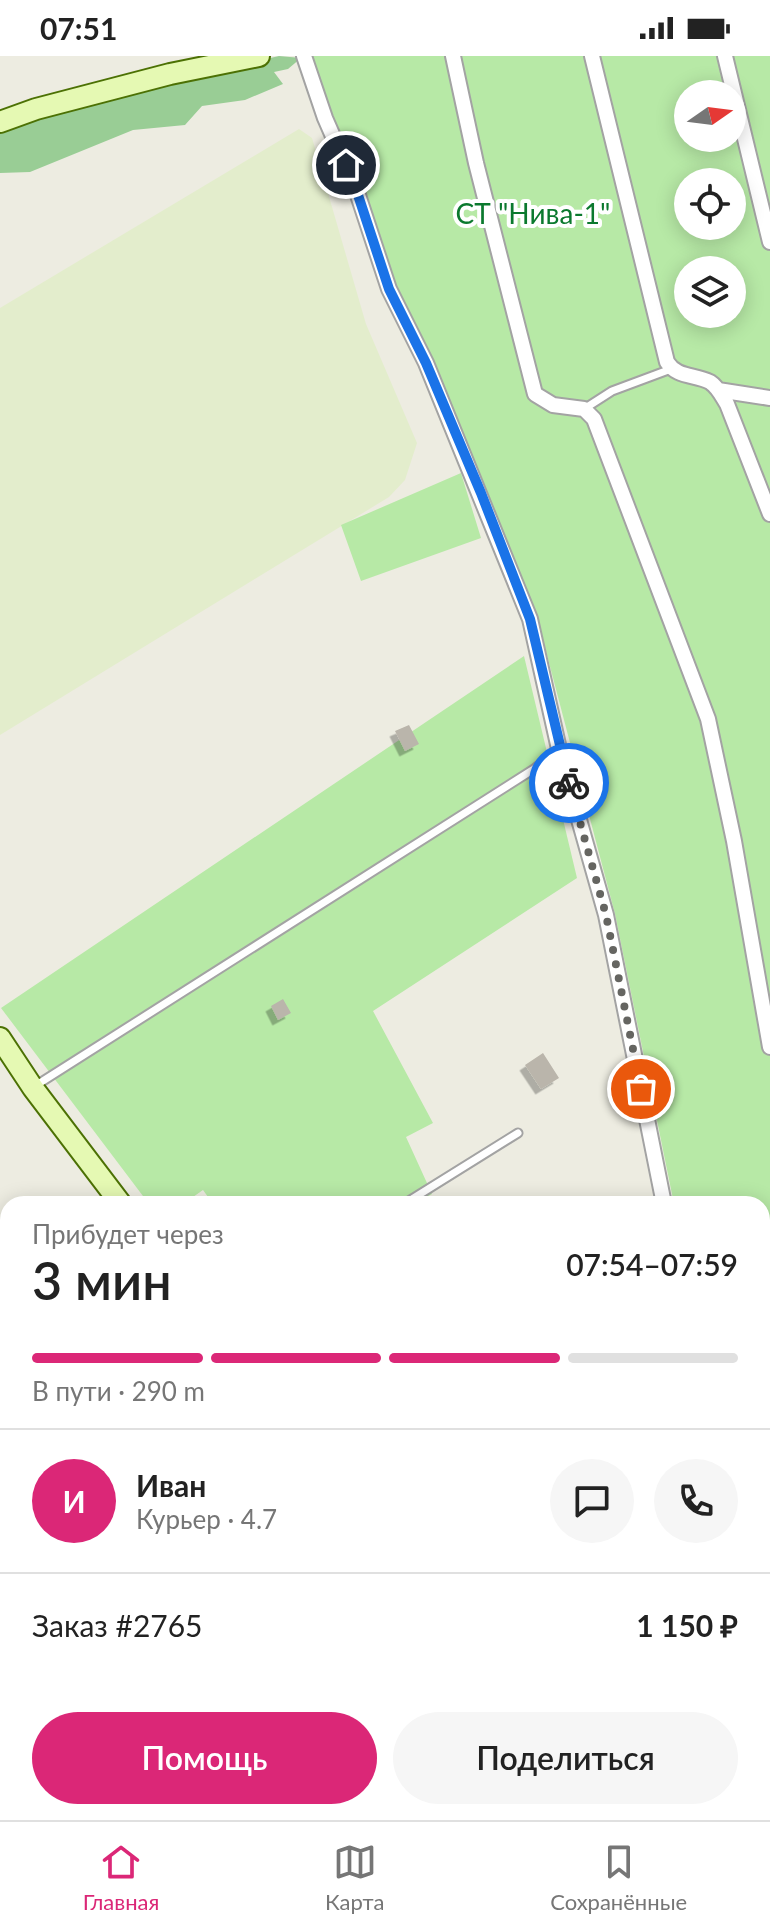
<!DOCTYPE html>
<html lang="ru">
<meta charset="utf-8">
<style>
body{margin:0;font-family:Lato,sans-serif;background:#f6f6f6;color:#222;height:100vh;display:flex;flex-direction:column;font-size:30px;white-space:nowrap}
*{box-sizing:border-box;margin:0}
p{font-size:26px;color:#767676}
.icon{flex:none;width:44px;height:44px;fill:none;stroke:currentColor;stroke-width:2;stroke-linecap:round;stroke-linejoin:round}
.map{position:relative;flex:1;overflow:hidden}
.panel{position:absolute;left:0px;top:1140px;width:770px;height:624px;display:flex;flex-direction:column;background:#fff;border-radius:24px 24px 0 0;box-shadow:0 4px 20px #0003}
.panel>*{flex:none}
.needle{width:52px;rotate:76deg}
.fabs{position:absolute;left:674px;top:24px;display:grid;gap:16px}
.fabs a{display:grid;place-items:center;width:72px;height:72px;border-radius:50%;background:#fff;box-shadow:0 4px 20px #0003;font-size:40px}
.pin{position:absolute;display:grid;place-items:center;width:68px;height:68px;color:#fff;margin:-34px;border:4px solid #fff;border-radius:50%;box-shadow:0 2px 8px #0007}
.courier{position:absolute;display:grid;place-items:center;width:80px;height:80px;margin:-40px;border:6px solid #1a73e8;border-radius:50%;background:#fff;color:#222;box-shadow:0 2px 10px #0007}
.head em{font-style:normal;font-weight:600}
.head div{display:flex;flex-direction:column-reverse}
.head{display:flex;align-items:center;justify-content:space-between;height:136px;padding:0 32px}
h1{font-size:52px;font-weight:600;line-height:60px}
.bar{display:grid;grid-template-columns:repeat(4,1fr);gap:12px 8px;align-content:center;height:96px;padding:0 32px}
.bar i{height:10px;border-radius:6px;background:#e0e0e0}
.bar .selected{background:#db2777}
.bar p{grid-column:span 4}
.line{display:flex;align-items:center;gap:20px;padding:0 32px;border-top:2px solid #e0e0e0}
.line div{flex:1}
.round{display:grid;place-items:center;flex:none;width:84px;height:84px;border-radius:42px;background:#f6f6f6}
.action{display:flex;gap:16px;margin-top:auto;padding:16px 32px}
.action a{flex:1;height:92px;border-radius:48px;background:#db2777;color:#fff;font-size:32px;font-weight:600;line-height:92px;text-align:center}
.action a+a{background:#f6f6f6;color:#222}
.status{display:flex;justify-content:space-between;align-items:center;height:56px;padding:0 40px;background:#fff;direction:ltr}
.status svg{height:22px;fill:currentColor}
.tabs{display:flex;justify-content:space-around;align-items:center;height:112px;border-top:2px solid #e0e0e0;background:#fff;font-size:22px;color:#767676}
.tabs a{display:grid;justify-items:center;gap:4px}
.tabs .selected{color:#db2777}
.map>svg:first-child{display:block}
</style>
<div class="status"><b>07:51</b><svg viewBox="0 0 49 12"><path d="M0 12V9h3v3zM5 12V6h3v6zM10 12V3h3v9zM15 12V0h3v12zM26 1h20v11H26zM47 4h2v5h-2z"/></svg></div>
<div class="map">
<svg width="770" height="1764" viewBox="0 0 770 1764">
<defs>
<filter id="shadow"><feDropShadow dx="-5.5" dy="5.5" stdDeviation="0" flood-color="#0004"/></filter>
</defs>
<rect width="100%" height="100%" fill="#edece1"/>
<path fill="#e3edcc" d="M 299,73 L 312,82 L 366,268 L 417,387 L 405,424 L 389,441 L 0,679 L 0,252 Z"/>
<path fill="#b7e9a6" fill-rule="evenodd" d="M 311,0 L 770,0 L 770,1473 L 762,1473 L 762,1148 L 674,1148 L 615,858 L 537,561 L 475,406 L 397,235 ZM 688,38 L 732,38 L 732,82 L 688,82 ZM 688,126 L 732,126 L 732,170 L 688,170 ZM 688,214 L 732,214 L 732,258 L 688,258 Z
M 461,417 L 481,482 L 361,525 L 341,469 Z
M 524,600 L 577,822 L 373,955 L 433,1067 L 406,1081 L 432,1138 L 415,1148 L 213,1148 L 203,1134 L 183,1148 L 149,1148 L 1,952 Z
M 770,1507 L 770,1764 L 257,1764 L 254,1756 L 762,1756 L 762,1508 Z"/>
<path fill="#99cd95" d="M 279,0 L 301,2 L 288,13 L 274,16 L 283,28 L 245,44 L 202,50 L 185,69 L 133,74 L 30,116 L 0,117 L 0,73 L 167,26 Z
M 8,1414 L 8,1569 L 0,1577 L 0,1429 Z
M 8,1608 L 8,1756 L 12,1756 L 11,1764 L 0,1764 L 0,1610 Z"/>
<path fill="#bab5ab" filter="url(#shadow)" d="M 409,669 L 419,688 L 405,695 L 395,675 Z
M 283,943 L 291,957 L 278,964 L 271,950 Z
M 543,997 L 559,1022 L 541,1033 L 525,1009 Z"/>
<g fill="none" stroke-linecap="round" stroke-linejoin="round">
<g stroke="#a3a3a3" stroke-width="11">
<path id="lane" d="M 584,353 L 612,335 L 671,313
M 35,1030 L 534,713 L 559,693
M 404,1148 L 518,1077"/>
</g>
<g stroke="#a3a3a3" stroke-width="18">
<path id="street" d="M 304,0 L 325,62 L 356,133 L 389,233 L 426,307 L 530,563 L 559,693 L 606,859 L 664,1148
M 453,0 L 476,107 L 535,338 L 553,349 L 584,353 L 594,363 L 708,663 L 734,785 L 770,991
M 592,0 L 667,306 C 677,322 694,318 710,326 C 718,331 722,340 727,348 L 770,458
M 725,0 L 770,186
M 718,334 L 770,342
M 401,1756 L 402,1764
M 471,1756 L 472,1764
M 599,1756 L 601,1764
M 718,1756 L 719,1764"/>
</g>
<g stroke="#4c7104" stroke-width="24">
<path id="secondary" d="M 0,66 L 36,53 L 170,18 L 259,0
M 0,982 L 33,1032 L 121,1148"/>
</g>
<use href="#lane" stroke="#fff" stroke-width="7"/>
<use href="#street" stroke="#fff" stroke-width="14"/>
<use href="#secondary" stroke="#e5f9b3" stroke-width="20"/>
</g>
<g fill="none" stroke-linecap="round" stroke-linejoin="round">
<path stroke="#656561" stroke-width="8" stroke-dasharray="0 14.4" d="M 569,727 L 606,859 L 641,1033"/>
<path stroke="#1a73e8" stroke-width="10" d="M 346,109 L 356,133 L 389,233 L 426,307 L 481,437 L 530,563 L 569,727"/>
</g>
<g text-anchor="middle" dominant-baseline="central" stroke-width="8" stroke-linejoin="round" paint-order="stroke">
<g font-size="28" fill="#0b792e" stroke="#fff">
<text x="533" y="157">СТ "Нива-1"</text>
</g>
</g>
</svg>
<div class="fabs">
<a><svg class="needle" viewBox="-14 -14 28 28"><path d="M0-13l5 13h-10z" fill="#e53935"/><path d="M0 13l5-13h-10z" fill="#767676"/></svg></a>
<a><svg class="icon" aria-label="locate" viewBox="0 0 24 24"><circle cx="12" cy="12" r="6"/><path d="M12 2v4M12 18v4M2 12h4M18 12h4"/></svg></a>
<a><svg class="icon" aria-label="layers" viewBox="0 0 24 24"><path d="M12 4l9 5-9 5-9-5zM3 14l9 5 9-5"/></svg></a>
</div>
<div class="pin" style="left:641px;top:1033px;background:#ea580c"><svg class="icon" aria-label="bag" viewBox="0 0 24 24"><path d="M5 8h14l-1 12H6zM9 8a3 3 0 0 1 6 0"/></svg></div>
<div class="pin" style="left:346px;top:109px;background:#1f2937"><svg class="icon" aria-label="home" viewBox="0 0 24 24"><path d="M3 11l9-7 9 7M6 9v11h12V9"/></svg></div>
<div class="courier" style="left:569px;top:727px"><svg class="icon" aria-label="bike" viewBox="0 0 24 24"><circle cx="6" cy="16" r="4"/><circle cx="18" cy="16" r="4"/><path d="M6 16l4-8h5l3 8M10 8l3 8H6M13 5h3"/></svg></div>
<section class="panel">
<div class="head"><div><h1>3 мин</h1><p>Прибудет через</p></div><em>07:54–07:59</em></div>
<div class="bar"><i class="selected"></i><i class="selected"></i><i class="selected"></i><i></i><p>В пути · 290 m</p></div>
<div class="line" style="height:144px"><b class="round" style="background:#db2777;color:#fff">И</b><div><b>Иван</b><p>Курьер · 4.7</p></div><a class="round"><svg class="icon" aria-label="chat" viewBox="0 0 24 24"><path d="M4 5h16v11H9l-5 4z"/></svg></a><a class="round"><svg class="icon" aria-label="phone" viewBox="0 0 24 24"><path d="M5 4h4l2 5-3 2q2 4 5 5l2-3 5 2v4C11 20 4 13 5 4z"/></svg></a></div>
<div class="line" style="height:104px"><div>Заказ #2765</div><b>1 150 ₽</b></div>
<div class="action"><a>Помощь</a><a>Поделиться</a></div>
</section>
</div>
<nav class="tabs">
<a class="selected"><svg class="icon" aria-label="home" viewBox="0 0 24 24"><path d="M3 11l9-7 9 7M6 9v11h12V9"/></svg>Главная</a>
<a><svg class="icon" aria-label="map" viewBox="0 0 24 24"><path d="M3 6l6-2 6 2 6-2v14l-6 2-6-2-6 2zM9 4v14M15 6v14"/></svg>Карта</a>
<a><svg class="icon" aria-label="saved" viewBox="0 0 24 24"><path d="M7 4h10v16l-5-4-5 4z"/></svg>Сохранённые</a>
</nav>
